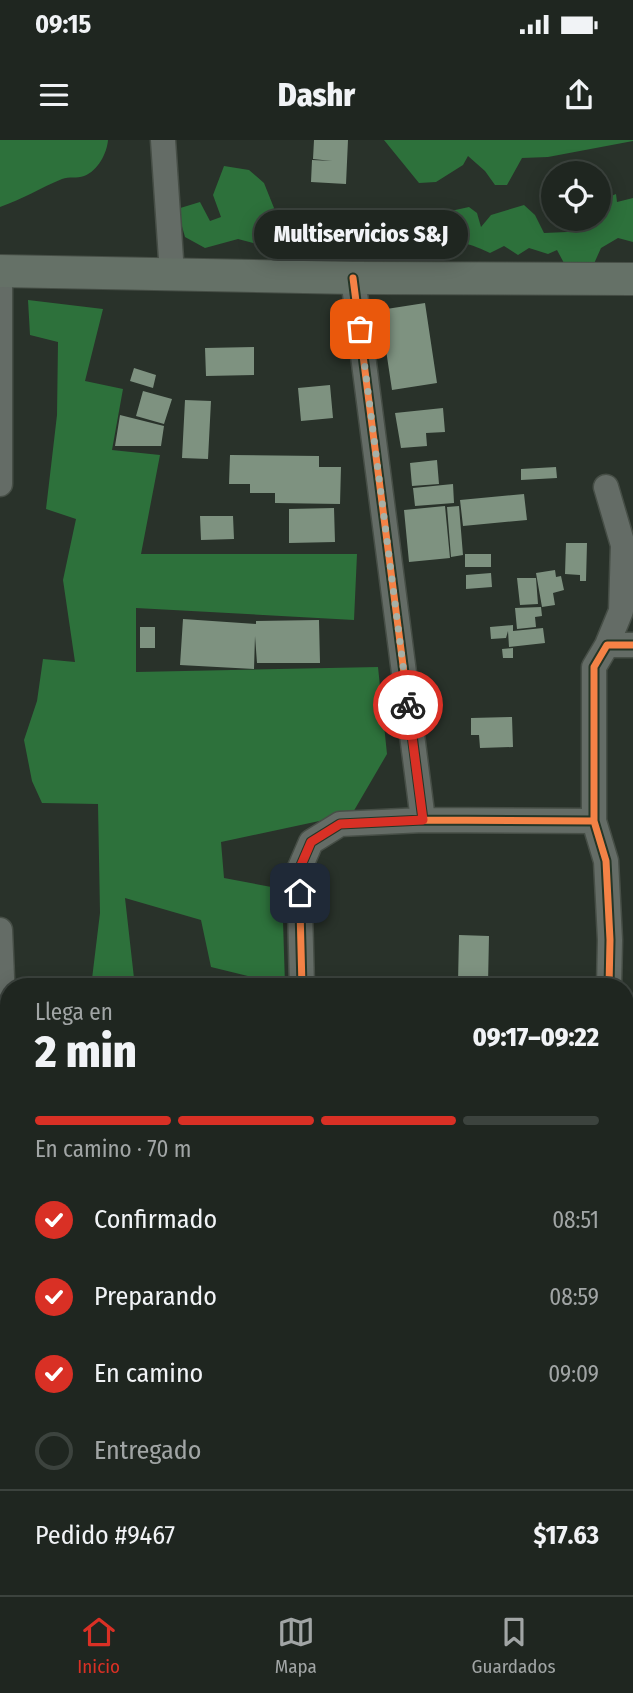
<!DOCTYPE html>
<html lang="es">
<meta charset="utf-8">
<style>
body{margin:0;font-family:"Fira Sans Condensed",sans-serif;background:#272e29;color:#f1f3f6;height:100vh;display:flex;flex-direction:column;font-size:26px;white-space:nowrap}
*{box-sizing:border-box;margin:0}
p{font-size:23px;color:#a1a5a5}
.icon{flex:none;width:38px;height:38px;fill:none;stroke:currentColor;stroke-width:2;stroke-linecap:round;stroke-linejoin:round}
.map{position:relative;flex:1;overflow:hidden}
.details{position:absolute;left:0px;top:838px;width:634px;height:618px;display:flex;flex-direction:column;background:#1f2620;border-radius:28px 28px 0 0;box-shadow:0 4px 18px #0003,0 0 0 2px #3c433e}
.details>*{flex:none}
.tools{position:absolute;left:541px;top:21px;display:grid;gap:14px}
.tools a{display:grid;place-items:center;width:70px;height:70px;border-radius:50%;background:#1f2620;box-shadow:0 4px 18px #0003,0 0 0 2px #3c433e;font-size:35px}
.pin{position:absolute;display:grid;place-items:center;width:60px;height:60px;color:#fff;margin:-30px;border-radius:14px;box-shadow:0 4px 10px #0006}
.courier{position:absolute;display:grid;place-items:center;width:70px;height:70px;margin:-35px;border:5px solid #d93025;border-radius:50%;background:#fff;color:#222;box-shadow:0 2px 9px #0007}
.bubble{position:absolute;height:49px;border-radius:24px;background:#1f2620;box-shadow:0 4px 18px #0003,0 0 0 2px #3c433e;font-size:23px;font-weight:800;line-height:49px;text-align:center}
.summary em{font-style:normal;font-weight:800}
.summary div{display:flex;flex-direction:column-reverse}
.summary{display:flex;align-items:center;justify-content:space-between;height:119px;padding:0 35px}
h1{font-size:46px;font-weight:800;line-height:52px}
.bar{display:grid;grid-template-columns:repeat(4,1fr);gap:10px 7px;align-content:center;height:84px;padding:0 35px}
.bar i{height:9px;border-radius:5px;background:#3c433e}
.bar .current{background:#d93025}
.bar p{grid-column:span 4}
.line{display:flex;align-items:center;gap:18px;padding:0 35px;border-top:2px solid #3c433e}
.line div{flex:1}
ol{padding:0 35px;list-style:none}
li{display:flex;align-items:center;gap:21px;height:77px}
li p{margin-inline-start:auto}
li .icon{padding:7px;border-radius:50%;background:#d93025;color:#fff;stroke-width:4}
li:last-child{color:#a1a5a5}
li i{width:38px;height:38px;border:4px solid #3c433e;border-radius:50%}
.status{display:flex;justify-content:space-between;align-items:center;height:49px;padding:0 35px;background:#1f2620;direction:ltr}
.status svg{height:19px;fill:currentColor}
header{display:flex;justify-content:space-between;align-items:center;height:91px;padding:0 35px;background:#1f2620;font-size:32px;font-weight:800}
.menu{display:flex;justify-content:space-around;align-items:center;height:98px;border-top:2px solid #3c433e;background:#1f2620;font-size:19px;color:#a1a5a5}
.menu a{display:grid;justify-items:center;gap:4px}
.menu .current{color:#d93025}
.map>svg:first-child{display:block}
</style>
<div class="status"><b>09:15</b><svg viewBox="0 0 49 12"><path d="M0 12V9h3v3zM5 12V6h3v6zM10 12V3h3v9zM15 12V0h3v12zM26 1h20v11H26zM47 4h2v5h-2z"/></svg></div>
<header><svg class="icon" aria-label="menu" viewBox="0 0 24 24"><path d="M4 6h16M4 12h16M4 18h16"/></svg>Dashr<svg class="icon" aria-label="share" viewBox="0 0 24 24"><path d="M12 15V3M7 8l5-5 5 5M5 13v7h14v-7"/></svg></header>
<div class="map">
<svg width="633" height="1455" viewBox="0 0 633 1455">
<rect width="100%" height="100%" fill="#29322a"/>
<path fill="#2d713b" d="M 0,0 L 108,0 C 107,13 98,31 84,36 C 77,39 69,36 62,39 C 40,48 23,59 0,67 Z
M 384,0 L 633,0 L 633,1 L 548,17 L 522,18 L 507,45 L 495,45 L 485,31 L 468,16 L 463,25 L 436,42 L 419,43 Z
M 224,26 L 249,30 L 264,43 L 274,68 L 269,81 L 290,90 L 311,83 L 315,71 L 343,70 L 345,81 L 372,82 L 384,75 L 406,91 L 426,84 L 440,88 L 446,72 L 469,67 L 477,73 L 481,87 L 491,75 L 524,65 L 535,75 L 544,93 L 567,92 L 582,82 L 582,79 L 598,79 L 599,61 L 616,54 L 617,62 L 633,58 L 633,102 L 618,98 L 601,108 L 588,137 L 565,125 L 557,110 L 548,114 L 529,108 L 518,115 L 504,106 L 490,113 C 458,98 456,101 428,120 L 402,101 L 385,111 L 352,95 L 343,110 L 329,112 L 319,101 L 306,110 L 281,121 L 272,108 L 238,99 L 205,108 L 185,97 L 177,69 L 200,62 L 210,81 L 221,77 L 213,55 Z
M 28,160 L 103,169 L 85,241 L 123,249 L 112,310 L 160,315 L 141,414 L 357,414 L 354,480 L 136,468 L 136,532 L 378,527 L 387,614 L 352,674 L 221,702 L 224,738 L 282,749 L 285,845 L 211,827 L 201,780 L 125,758 L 135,847 L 91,847 L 100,773 L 98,664 L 42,663 L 32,641 L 24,600 L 37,561 L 43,519 L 75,522 L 63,440 L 76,379 L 46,369 L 57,275 L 58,202 L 30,195 Z
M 633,1231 L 633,1455 L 484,1455 L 486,1447 L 625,1447 L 625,1233 Z
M 113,1447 L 230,1447 L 234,1455 L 116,1455 Z"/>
<path fill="#7e9280" d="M 314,0 L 348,0 L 346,44 L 311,42 L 312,20 L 332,21 L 313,19 Z
M 425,163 L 437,243 L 392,250 L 380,170 Z
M 254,207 L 254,235 L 206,236 L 205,208 Z
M 134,228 L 156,235 L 153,248 L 130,241 Z
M 330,245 L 333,278 L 301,281 L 298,248 Z
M 143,251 L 172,259 L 164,284 L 136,276 Z
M 185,260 L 211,261 L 208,319 L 182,318 Z
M 443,268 L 445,292 L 426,293 L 427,306 L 401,308 L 395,273 Z
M 120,275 L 164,286 L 161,306 L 115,306 Z
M 230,315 L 319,316 L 319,327 L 341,327 L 340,364 L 275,363 L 275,353 L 250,353 L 250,344 L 229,344 Z
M 437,320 L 439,344 L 412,346 L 410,323 Z
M 556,327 L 557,338 L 521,340 L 521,329 Z
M 453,344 L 454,363 L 415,366 L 413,348 Z
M 524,354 L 527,380 L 463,386 L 460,360 Z
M 445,366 L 450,418 L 409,422 L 404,370 Z
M 459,366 L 463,415 L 451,417 L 447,367 Z
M 334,368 L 335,402 L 289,403 L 289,369 Z
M 200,376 L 233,376 L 234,399 L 201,400 Z
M 566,403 L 587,403 L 586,441 L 580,441 L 580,435 L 565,434 Z
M 465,414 L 491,414 L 491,427 L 465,427 Z
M 555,430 L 556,437 L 561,436 L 564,450 L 553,453 L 555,465 L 542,467 L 536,433 Z
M 491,433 L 492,447 L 466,449 L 466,435 Z
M 517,438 L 536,438 L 538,464 L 520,465 Z
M 541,467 L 542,476 L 535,477 L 536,487 L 517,489 L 515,468 Z
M 183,479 L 256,484 L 256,481 L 319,480 L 320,523 L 257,523 L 255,496 L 254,529 L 180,525 Z
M 513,485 L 513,491 L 543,488 L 545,503 L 509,507 L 508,491 L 506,498 L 491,499 L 490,487 Z
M 140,487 L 155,487 L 155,508 L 140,508 Z
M 513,508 L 513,518 L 503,518 L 502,509 Z
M 512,577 L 513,607 L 480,608 L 479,595 L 471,595 L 471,578 Z
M 459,795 L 489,796 L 488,844 L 458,843 Z
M 510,844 L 530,845 L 529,847 L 510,847 Z
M 48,1447 L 66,1447 L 51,1454 Z"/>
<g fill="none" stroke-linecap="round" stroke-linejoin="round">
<g stroke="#464e46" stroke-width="27">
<path id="minor" d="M 163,0 L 172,134
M 353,138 L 423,680 L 594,681
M 0,148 L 0,344
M 606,347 L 623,405 L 621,471 L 607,505
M 0,790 L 9,1005
M 302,847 L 299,730 L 311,702 L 340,684 L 423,680
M 609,847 L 610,800 L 606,721 L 594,681 L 594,527 L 607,505 L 633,505
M 625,905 L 633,905
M 0,1046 L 9,1010
M 0,1254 L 9,1253
M 97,1447 L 102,1455"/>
</g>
<g stroke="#464e46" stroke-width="34">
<path id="major" d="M 0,131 L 353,138 L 633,139"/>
</g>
<use href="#minor" stroke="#646c66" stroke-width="24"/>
<use href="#major" stroke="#657167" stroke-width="32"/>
<g stroke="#253627" stroke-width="11">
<path id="cycleway" d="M 353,138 L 423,680 L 594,681
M 302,847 L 299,730 L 311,702 L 340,684 L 423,680
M 609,847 L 610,800 L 606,721 L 594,681 L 594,527 L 607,505 L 633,505"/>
</g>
<use href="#cycleway" stroke="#f48246" stroke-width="7"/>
</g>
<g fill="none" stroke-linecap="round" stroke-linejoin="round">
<path stroke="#a7b1a7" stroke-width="7" stroke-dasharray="0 12.6" d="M 360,189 L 408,565"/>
<path stroke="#d93025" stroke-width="9" d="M 300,753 L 299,730 L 311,702 L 340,684 L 423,680 L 408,565"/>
</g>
</svg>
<div class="tools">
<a><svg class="icon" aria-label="locate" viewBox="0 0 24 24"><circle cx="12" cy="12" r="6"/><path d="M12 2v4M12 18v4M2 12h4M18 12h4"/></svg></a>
</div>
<div class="pin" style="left:360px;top:189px;background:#ea580c"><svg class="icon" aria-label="bag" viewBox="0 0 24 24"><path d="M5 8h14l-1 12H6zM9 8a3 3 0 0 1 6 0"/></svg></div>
<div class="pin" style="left:300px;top:753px;background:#1f2937"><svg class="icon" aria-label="home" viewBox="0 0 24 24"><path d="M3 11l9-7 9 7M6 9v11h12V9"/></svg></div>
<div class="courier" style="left:408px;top:565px"><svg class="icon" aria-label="bike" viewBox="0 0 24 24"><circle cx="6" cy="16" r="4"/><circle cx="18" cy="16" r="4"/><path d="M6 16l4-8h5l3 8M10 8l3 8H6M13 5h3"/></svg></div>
<div class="bubble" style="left:254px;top:70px;width:214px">Multiservicios S&amp;J</div>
<section class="details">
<div class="summary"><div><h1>2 min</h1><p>Llega en</p></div><em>09:17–09:22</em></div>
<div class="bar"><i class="current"></i><i class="current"></i><i class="current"></i><i></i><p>En camino · 70 m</p></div>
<ol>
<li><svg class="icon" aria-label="check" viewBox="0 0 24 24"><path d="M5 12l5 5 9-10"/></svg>Confirmado<p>08:51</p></li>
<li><svg class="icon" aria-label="check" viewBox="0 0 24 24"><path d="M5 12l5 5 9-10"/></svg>Preparando<p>08:59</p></li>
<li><svg class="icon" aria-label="check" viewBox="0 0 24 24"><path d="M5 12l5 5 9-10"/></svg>En camino<p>09:09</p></li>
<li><i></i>Entregado</li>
</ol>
<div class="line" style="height:91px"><div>Pedido #9467</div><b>$17.63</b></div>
</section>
</div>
<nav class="menu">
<a class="current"><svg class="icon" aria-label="home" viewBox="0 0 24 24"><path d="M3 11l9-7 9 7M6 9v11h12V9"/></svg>Inicio</a>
<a><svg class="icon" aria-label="map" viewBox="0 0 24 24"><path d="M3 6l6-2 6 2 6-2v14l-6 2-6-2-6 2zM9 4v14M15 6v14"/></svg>Mapa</a>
<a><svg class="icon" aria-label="saved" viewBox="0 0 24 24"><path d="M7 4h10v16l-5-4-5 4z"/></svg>Guardados</a>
</nav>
